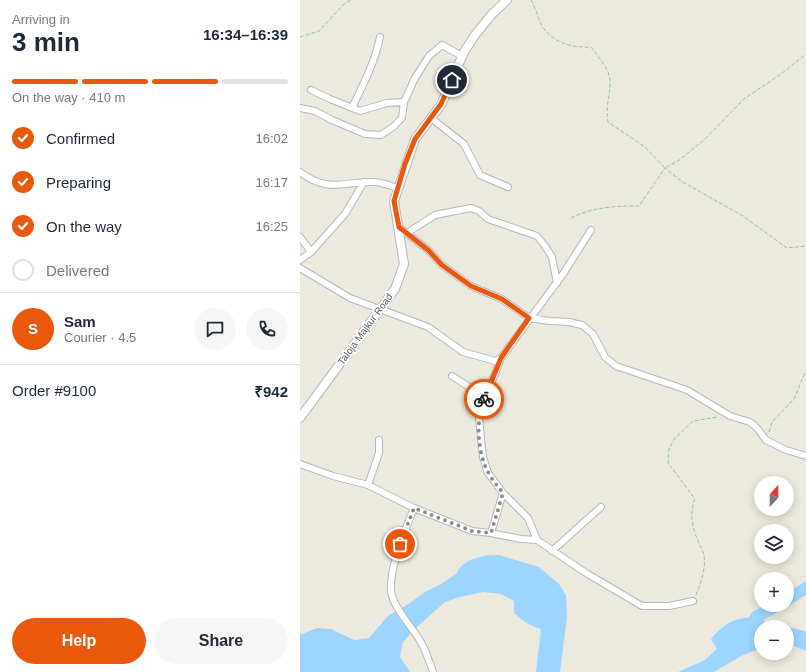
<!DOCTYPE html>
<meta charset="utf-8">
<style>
body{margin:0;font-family:Arial,sans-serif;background:#f6f6f7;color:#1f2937;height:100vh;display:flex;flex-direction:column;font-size:15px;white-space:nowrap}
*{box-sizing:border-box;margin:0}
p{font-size:13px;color:#747a83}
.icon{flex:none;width:22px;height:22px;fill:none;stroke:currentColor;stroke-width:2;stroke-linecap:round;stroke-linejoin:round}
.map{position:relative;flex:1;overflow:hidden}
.sheet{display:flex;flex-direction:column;background:#fff;width:300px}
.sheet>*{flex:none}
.needle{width:26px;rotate:21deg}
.tools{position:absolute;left:454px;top:476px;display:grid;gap:8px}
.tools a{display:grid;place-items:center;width:40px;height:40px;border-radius:50%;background:#fff;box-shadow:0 2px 10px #0003;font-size:20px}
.pin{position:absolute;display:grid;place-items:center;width:34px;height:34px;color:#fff;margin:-17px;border:2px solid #fff;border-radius:50%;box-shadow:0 1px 4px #0007}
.courier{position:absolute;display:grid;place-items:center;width:40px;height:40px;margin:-20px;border:3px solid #ea580c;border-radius:50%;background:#fff;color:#222;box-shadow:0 1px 5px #0007}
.headline em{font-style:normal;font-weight:600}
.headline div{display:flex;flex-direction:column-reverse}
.headline{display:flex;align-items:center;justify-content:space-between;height:68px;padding:0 12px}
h1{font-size:26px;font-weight:600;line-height:30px}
.bar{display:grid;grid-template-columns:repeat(4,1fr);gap:6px 4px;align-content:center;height:48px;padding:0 12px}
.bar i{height:5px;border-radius:3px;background:#e0e1e3}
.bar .selected{background:#ea580c}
.bar p{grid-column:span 4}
.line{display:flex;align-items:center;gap:10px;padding:0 12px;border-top:1px solid #e0e1e3}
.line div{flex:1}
.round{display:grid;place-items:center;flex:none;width:42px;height:42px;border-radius:21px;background:#f6f6f7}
ol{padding:0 12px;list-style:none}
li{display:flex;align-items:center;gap:12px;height:44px}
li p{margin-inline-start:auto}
li .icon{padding:4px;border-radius:50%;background:#ea580c;color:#fff;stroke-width:4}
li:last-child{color:#747a83}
li i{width:22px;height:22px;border:2px solid #e0e1e3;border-radius:50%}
.cta{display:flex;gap:8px;margin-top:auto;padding:8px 12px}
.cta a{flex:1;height:46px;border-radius:24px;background:#ea580c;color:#fff;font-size:16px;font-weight:600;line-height:46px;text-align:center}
.cta a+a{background:#f6f6f7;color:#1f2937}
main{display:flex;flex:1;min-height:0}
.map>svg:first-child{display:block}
</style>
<main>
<section class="sheet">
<div class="headline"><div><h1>3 min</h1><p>Arriving in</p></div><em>16:34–16:39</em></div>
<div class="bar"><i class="selected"></i><i class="selected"></i><i class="selected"></i><i></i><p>On the way · 410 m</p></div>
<ol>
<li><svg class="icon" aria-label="check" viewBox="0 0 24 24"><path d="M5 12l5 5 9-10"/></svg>Confirmed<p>16:02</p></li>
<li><svg class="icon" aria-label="check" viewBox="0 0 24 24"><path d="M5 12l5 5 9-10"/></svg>Preparing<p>16:17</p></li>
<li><svg class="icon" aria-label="check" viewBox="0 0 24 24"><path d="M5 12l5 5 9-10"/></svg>On the way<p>16:25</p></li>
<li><i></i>Delivered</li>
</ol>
<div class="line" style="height:72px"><b class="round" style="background:#ea580c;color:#fff">S</b><div><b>Sam</b><p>Courier · 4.5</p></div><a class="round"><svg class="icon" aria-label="chat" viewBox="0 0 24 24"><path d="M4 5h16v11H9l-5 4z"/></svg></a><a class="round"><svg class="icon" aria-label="phone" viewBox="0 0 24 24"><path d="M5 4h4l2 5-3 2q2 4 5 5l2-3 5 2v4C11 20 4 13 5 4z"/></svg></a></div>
<div class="line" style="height:52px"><div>Order #9100</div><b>₹942</b></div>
<div class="cta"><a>Help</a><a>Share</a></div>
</section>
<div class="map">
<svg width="506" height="672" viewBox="0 0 506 672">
<rect width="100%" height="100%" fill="#ece9de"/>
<path fill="#9cd5ff" d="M 187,555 L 199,555 L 239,567 L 259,584 L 266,595 L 267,617 L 260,672 L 236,672 L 241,629 C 230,626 223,621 214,613 L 214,601 L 201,594 L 183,592 L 160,597 L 145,602 L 117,627 L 103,642 L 100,657 L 110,672 L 0,672 L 0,635 L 17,628 L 31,629 L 54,640 L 69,638 L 88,616 L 110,603 L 125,592 L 141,584 L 156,574 L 161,566 L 170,560 Z
M 456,617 L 469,623 L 485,627 L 461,627 L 461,648 L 443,655 L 414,672 L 378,672 L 405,660 L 417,649 L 411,639 C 426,622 434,618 456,617 Z
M 487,627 L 502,630 L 506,632 L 506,651 L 487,643 Z"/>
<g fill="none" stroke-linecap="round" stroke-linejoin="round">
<path stroke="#9cd5ff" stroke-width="12" d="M 487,600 L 506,588
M 449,631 L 456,617 L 478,605"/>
<g stroke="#b4b8bd" stroke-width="8">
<path id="minor" d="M 11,90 L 30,99 L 60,111 L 87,103 L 104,102
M 0,108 L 15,111 L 32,120 L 65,134 L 81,135 L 93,127 L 102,118 L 104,102 L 115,78 L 129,56 L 142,45 L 162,56
M 52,108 C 63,85 75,62 80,37
M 131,118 L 164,144 L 180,175 L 208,187
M 0,172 C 29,194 43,181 74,182 C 82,182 90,186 98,188
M 99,227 L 128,250 L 142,265 L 171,286 L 202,299 L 229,318 L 250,321 L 269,322 L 282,325 L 293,334 L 305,357 L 316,366 L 387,390 L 430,416 L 450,422 L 457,428 L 466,440 L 486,450 L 506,456
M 107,233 L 135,215 L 171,208 L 179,211 L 188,219 L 237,236 L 245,246 L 252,257 L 257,283
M 0,237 L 11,252 L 0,260
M 11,252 L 45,214 L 64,182
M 0,268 L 50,298 L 128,327 L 163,352 L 195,361 L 201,358 L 263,274 L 291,230
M 152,376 L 185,397
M 0,464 L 33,476 L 68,485 L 114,508 L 172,531 L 191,533 L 203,493 L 188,473 L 183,457 L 179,418 L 183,404 L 201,358
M 68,485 L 79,453 L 79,440
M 203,493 L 228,518 L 237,540
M 114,508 C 106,528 84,579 93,599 C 100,616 115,630 123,646 C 127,654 130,664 133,672
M 191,533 L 221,539 L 237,540 L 286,573 L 342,606 L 369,606 L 393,601
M 252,551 L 301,507"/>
</g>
<g stroke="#b4b8bd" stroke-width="10">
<path id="tertiary" d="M 0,418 L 95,289 L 104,264 L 94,201 L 115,139 L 141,105 L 164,52 L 175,35 L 192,14 L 207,0"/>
</g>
<path stroke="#91c89f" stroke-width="1" stroke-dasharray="4 2" stroke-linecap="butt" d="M 231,0 C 236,8 238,18 242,26 C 253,43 272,48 291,47 C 298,57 311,70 310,83 C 310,97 305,109 308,122 L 345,147 L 365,168 L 378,161 L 404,140 L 444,99 L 481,74 L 506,54
M 0,37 L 19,31 L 44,4 L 51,0
M 271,218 C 292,207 316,206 339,206 L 365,168 L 381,181 L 443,216 L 487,248 L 506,246
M 469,432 L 472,422 L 494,399 L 506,370
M 396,595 C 401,582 406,569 404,555 C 403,550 400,546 398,541 C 392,526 389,513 395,499 L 368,463 L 369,449 L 375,438 L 393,421 L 418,417"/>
<use href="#minor" stroke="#fff" stroke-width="6"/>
<use href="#tertiary" stroke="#fff" stroke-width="8"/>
</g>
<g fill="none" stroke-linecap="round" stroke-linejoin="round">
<path stroke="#8b8d8d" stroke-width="4" stroke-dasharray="0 7.2" d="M 100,544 L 114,508 L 172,531 L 191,533 L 203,493 C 198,486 192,480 188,472 C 177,451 176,421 184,399"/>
<path stroke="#ea580c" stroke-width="5" d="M 152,80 L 141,104 L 115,139 L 105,164 L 94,201 L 99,227 L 128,250 L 142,265 L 171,286 L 202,299 L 229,318 L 201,358 L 184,399"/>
</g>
<g text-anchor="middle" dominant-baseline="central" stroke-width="3.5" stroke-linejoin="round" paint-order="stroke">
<g font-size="10" fill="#575c61" stroke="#fff">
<text transform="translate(65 329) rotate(-54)">Taloja Majkur Road</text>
</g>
</g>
</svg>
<div class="tools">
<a><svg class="needle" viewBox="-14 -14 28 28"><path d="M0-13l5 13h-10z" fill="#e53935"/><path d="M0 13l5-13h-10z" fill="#747a83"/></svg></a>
<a><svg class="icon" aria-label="layers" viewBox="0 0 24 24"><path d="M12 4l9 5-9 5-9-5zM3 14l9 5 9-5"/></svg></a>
<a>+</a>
<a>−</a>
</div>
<div class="pin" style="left:100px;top:544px;background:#ea580c"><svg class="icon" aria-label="bag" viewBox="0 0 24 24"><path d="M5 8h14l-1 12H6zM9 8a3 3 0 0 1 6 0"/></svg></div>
<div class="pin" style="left:152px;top:80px;background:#1f2937"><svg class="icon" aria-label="home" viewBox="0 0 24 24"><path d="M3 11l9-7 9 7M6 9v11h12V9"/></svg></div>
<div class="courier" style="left:184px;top:399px"><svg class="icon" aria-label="bike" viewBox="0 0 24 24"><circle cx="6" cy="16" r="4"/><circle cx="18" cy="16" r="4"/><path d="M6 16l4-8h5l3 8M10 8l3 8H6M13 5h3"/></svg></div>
</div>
</main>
